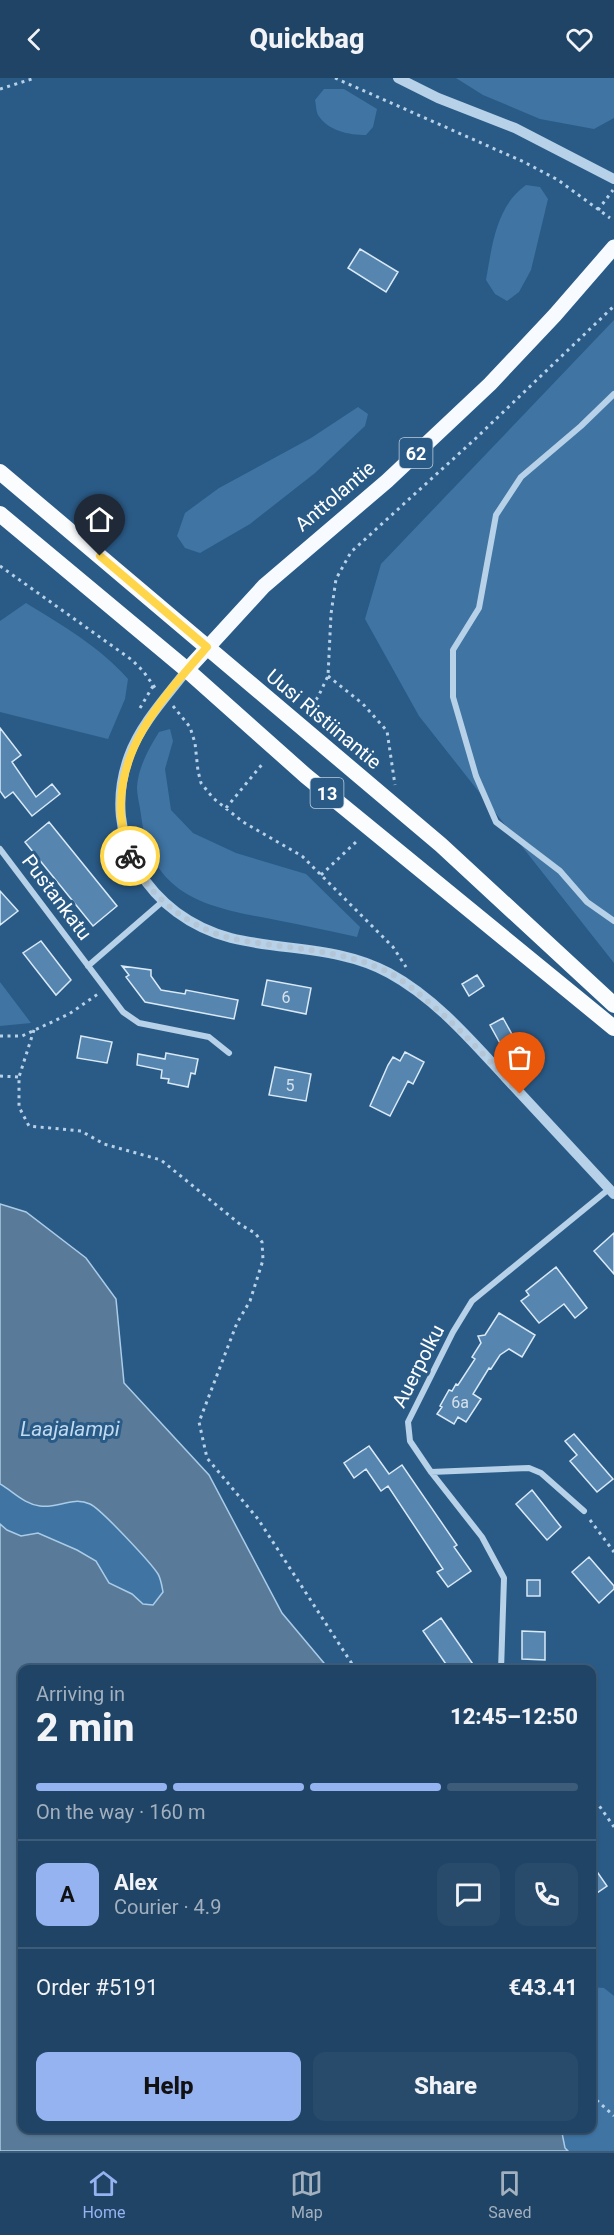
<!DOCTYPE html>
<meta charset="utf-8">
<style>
body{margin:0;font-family:Roboto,sans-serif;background:#284b6b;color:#f1f3f6;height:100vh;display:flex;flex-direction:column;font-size:22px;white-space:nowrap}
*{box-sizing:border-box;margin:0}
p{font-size:20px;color:#a2b0bf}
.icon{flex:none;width:33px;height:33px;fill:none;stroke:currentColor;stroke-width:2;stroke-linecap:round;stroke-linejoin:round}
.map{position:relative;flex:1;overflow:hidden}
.drawer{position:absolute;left:18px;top:1587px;width:578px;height:468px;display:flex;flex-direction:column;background:#204465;border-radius:12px;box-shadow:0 2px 4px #0004,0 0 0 2px #3d5c79}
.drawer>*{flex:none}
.pin{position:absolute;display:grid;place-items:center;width:51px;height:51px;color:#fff;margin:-62px -26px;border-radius:50% 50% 50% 0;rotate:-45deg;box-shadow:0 0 6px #0007}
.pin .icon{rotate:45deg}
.courier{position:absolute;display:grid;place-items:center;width:60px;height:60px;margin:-30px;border:4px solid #ffd54a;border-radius:50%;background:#fff;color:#222;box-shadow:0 2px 8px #0007}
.headline em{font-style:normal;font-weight:800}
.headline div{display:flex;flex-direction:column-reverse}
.headline{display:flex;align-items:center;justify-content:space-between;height:102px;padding:0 18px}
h1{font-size:39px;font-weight:800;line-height:45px}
.bar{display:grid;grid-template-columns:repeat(4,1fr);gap:9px 6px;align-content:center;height:72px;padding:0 18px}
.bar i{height:8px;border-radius:4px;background:#3d5c79}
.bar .current{background:#95b2f1}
.bar p{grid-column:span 4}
.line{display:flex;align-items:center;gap:15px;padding:0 18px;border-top:2px solid #3d5c79}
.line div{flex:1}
.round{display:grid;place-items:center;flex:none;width:63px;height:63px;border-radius:12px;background:#284b6b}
.button{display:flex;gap:12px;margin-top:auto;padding:12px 18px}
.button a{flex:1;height:69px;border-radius:12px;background:#95b2f1;color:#111;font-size:24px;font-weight:800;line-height:69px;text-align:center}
.button a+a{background:#284b6b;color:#f1f3f6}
header{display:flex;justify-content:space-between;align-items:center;height:78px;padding:0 18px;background:#204465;font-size:27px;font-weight:800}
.tabs{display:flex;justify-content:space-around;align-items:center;height:84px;border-top:2px solid #3d5c79;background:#204465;font-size:16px;color:#a2b0bf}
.tabs a{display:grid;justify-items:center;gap:3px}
.tabs .current{color:#95b2f1}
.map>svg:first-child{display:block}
</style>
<header><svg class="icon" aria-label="back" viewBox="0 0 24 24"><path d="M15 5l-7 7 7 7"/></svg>Quickbag<svg class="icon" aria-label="heart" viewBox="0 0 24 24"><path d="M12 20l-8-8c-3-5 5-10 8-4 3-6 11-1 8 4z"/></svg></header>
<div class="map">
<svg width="614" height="2073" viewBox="0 0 614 2073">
<rect width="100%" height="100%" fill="#2a5b87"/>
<path fill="#3f74a3" d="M 456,0 L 614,0 L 614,40 L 594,51 L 540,41 L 483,17 Z
M 324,11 L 344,11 L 377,31 L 373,49 L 366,57 C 349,57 328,53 318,37 C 316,33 316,26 315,22 Z
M 526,107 L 540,109 L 548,121 L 531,192 L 519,214 L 507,223 L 495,216 L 486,202 C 492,168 496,128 526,107 Z
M 614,242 L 614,885 L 419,638 L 365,541 L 381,486 Z
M 358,329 L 368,336 L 365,348 L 315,395 L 250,446 L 200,475 L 185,470 L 177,458 L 185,435 L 219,410 L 311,360 Z
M 26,525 C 62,547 100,569 128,601 L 125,621 L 108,661 L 0,634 L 0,543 Z
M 170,651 L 173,663 L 165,691 L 171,732 L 193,755 L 236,775 L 306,796 L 360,849 L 357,859 C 330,853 303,847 276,842 C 206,829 151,819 141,737 C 140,728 137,718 137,709 C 138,690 149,670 159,654 Z
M 0,904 L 31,945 L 0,948 Z
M 0,1406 C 14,1414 24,1426 40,1428 C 57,1431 72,1418 90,1426 C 101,1431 151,1485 158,1497 C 161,1501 162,1509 163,1514 L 153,1527 L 143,1526 L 132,1516 L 109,1505 L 96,1483 L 38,1455 L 21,1458 L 7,1452 L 0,1446 Z
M 591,1909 L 604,1910 L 614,1918 L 614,2073 L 568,2073 L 565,2070 L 561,2051 L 591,2050 Z"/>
<path fill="#597b99" stroke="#aacce8" stroke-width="1.5" d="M 0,1126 L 26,1134 L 86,1180 L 116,1221 L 124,1305 L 209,1397 L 282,1535 L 329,1591 L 22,1592 L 22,2050 L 561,2050 L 565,2070 L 568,2073 L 0,2073 L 0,1446 L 7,1452 L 21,1458 L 38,1455 L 77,1472 L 96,1483 L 109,1505 L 132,1516 L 143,1526 L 153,1527 L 163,1514 C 162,1509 161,1501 158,1496 C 151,1485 101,1431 90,1426 C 72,1418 57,1431 40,1428 C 24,1426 14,1414 0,1406 Z"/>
<path fill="#5686b0" stroke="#d9e9f6" stroke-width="1.5" d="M 360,171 L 398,194 L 386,214 L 348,190 Z
M 0,650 L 21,677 L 12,684 L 36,719 L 52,706 L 60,716 L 32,738 L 13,714 L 5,720 L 0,713 Z
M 49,744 L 117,828 L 93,848 L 25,764 Z
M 0,813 L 18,833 L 0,847 Z
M 41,863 L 71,902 L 56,917 L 23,875 Z
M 122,888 L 151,892 L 151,898 L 161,912 L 185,916 L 186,912 L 238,922 L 234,941 L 145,924 L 126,899 L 129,897 Z
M 477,897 L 484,908 L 469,918 L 462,906 Z
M 267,902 L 311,910 L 306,936 L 262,927 Z
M 503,940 L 514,960 L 501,967 L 490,947 Z
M 81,958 L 112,964 L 107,985 L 77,980 Z
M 405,974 L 424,984 L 413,1006 L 408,1003 L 390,1038 L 370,1028 L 388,987 L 393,979 L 400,983 Z
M 166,975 L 198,981 L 195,996 L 191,995 L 188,1009 L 168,1005 L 169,1001 L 161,1000 L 162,992 L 137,987 L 138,976 L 165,981 Z
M 275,989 L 311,996 L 306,1023 L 269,1017 Z
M 614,1155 L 614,1196 L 594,1173 Z
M 556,1189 L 587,1230 L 575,1240 L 564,1226 L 539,1245 L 521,1223 L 529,1217 L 526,1213 Z
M 499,1235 L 535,1257 L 522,1279 L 509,1271 L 500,1277 L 491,1291 L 489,1290 L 473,1316 L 481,1321 L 466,1344 L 458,1339 L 454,1346 L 437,1336 L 442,1329 L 440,1328 L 449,1312 L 452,1313 L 456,1306 L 458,1307 L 475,1281 L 472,1279 L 481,1265 L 478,1258 L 485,1257 Z
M 574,1356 L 613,1401 L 597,1414 L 570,1383 L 577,1377 L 565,1363 Z
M 369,1368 L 389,1396 L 402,1387 L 457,1467 L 454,1469 L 471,1493 L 448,1509 L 437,1494 L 443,1491 L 388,1408 L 381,1413 L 366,1391 L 354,1400 L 344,1385 Z
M 532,1412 L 561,1449 L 547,1462 L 516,1426 Z
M 589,1479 L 614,1508 L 614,1511 L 599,1525 L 572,1494 Z
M 527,1502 L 540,1502 L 540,1518 L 527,1518 Z
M 441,1540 L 477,1592 L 450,1592 L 423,1553 Z
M 522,1553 L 545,1554 L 545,1582 L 522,1581 Z
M 591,1785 L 607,1808 L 591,1819 Z"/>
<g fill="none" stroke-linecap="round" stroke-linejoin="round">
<path stroke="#b6d1e8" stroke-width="3" stroke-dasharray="3 4.5" stroke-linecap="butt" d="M 335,0 L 524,84 L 558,102 L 610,140
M 0,11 L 35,0
M 598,132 L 613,112
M 0,488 L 132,582 L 143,593 L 156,611
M 328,598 L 363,626 L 387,653 L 395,707
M 173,628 L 190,649 L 195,665 L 198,693 L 201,705 L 213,720 L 243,744 L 302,778 L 393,869 L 406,889
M 140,630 L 153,608
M 307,634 L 318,619 L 328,598 L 331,536 L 336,501 L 351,474 L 474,362 L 614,228
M 226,730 L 264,684
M 321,797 L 357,763
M 34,952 L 19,999 L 19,1029 L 29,1048 L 81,1053 L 104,1066 L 161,1082 L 241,1147 L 255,1155 L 262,1164 L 263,1182 L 250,1223 L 237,1245 L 199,1344 L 207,1380 L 258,1441 L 356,1592
M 0,958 L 22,958 L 69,936 L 98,916
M 0,998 L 19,999
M 590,1442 L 614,1474
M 591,1716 L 614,1749
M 591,2017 L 614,2038"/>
<path stroke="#b6d1e8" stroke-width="6" d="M 614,316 L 581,348 L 521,399 L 496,437 L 479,530 L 453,572 L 453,619 L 476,698 L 496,744 L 560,793 L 587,824 L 614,843
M 0,771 L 123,934 L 139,945 L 209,959 L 229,975
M 88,888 L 162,824
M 431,1394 L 529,1390 L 541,1395 L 584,1433
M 501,1592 L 504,1500 L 482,1459 L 431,1394 L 410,1363 L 408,1344 L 453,1254 L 472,1223 L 609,1111"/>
<path stroke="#b6d1e8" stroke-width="10" d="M 398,0 L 438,20 L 515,50 L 614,101
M 187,592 C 166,619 140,647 129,678 C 99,760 150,839 231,860 C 283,873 340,868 389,895 C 435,920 471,962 506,1000 C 542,1039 578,1077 614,1116"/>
<path stroke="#f7fafe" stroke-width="15" d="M 187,592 L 264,508 L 387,403 L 490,306 L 555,237 L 614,169"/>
<path stroke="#fbfcfe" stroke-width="16" d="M 0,394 L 441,767 L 614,927
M 0,436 L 187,592 L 306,698 L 614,950"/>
</g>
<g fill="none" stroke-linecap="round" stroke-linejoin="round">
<path stroke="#b4c6d5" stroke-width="6" stroke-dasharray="0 10.8" d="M 130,778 C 147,818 192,852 234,861 C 285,871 338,870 386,893 C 404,902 418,915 433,928 C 465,955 492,986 520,1016"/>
<path stroke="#ffd54a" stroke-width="8" d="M 100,478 L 207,569 C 164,619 117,668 121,737 C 122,751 127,765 130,778"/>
</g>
<g text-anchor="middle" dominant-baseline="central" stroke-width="6" stroke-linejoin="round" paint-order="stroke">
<g font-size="16" fill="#d5e1eb">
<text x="286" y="919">6</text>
<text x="290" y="1007">5</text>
<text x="460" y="1324">6a</text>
</g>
<g fill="#2a5b87" stroke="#bfcedb" stroke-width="1.5">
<rect x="399.5" y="360" width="33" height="30" rx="4.5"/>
<rect x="310.5" y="700" width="33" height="30" rx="4.5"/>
</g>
<g font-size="18" font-weight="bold" fill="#fff">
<text x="416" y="375">62</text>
<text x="327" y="715">13</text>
</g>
<g font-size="20" fill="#fff" stroke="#2a5b87">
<text transform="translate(335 418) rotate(-40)">Anttolantie</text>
<text transform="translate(324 641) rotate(40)">Uusi Ristiinantie</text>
<text transform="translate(57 819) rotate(53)">Pustankatu</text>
<text transform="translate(418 1288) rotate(-63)">Auerpolku</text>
</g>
<g font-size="21" font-style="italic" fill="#c1daef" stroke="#2a5b87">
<text x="70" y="1351">Laajalampi</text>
</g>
</g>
</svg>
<div class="pin" style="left:520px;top:1016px;background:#ea580c"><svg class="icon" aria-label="bag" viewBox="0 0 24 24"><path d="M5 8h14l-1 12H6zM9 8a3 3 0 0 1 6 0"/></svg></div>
<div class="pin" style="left:100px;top:478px;background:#1f2937"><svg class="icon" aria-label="home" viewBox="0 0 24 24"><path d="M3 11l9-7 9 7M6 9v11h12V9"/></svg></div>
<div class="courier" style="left:130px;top:778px"><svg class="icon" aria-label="bike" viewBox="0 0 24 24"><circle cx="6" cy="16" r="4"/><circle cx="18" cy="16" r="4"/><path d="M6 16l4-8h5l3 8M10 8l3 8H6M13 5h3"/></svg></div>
<section class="drawer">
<div class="headline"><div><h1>2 min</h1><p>Arriving in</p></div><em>12:45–12:50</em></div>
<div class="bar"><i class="current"></i><i class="current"></i><i class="current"></i><i></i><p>On the way · 160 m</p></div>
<div class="line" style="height:108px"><b class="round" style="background:#95b2f1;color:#111">A</b><div><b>Alex</b><p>Courier · 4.9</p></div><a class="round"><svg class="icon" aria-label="chat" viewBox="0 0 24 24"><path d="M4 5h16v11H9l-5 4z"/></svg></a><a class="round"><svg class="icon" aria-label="phone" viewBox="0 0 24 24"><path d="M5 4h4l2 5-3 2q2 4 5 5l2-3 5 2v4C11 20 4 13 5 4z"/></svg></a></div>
<div class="line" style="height:78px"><div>Order #5191</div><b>€43.41</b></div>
<div class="button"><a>Help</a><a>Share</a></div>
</section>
</div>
<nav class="tabs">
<a class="current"><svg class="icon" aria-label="home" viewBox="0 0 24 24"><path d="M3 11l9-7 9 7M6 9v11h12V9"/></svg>Home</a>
<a><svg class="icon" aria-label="map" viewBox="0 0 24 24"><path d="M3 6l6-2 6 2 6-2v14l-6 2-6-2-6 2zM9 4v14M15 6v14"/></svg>Map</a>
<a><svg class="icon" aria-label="saved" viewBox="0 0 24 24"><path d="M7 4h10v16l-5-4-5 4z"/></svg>Saved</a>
</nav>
